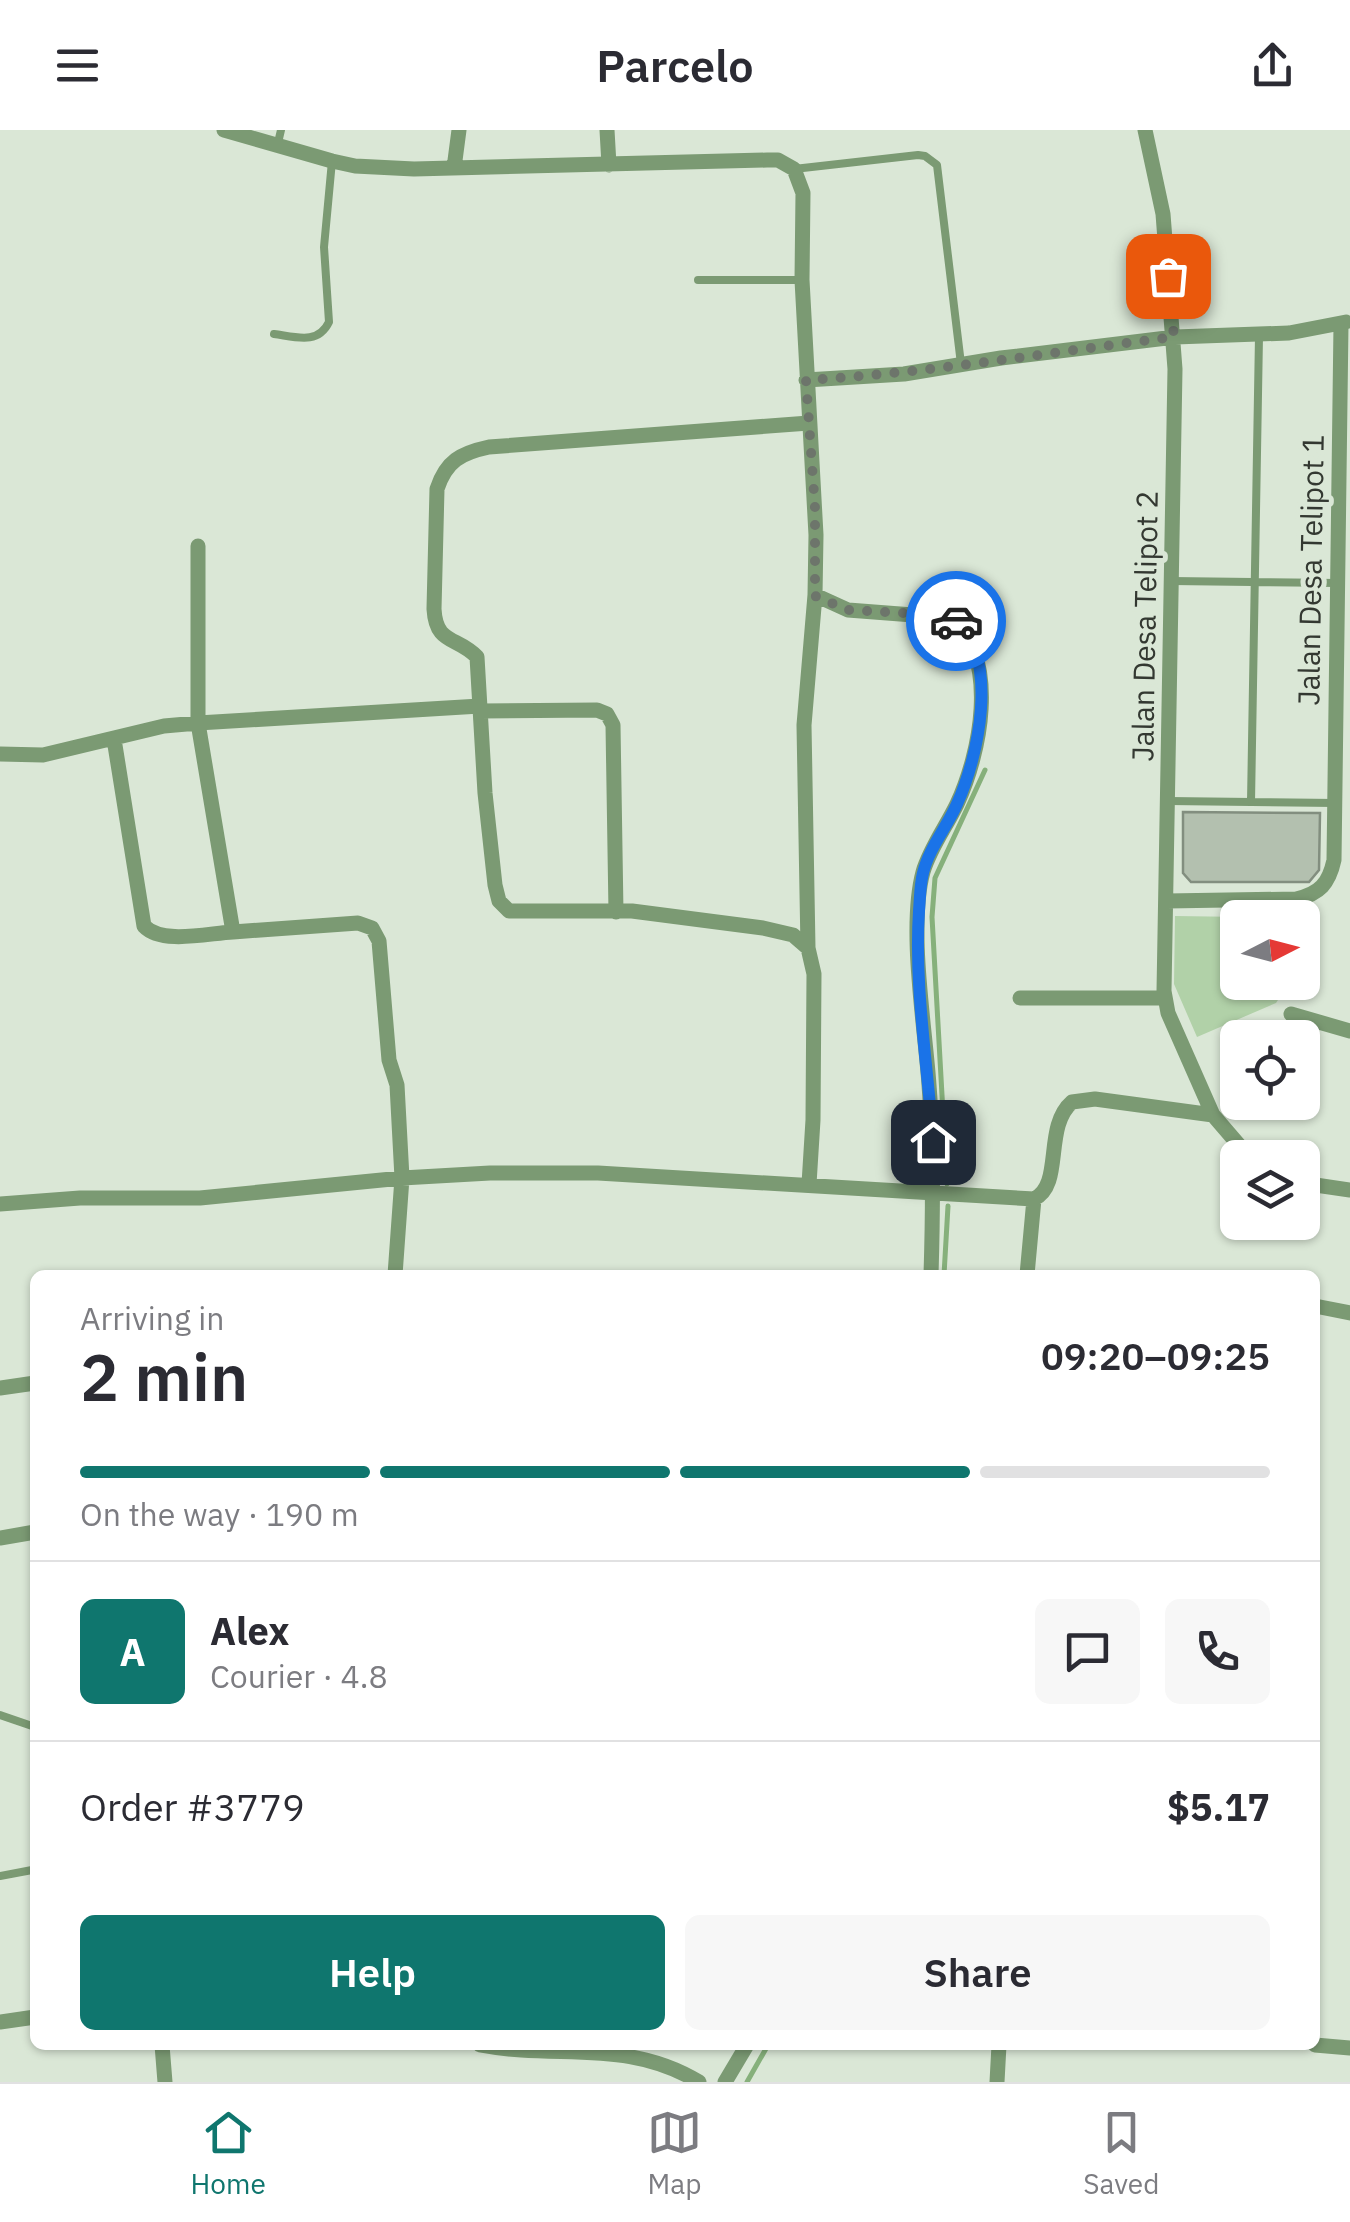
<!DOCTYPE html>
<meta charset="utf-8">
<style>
body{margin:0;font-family:"IBM Plex Sans",sans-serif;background:#f7f7f7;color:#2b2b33;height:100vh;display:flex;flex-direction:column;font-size:38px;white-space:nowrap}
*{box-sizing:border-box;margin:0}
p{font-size:32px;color:#7c7c81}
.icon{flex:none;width:55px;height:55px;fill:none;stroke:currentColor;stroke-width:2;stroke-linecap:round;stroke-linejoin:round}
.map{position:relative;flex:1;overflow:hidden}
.panel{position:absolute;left:30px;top:1140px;width:1290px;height:780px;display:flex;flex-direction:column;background:#fff;border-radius:15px;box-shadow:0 2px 8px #0004}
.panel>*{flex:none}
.needle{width:65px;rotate:84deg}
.controls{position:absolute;left:1220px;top:770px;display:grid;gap:20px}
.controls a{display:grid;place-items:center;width:100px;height:100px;border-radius:15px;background:#fff;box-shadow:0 2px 8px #0004;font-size:50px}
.pin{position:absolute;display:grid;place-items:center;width:85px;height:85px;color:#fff;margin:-42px;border-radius:20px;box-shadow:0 5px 15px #0006}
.courier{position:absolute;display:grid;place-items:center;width:100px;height:100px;margin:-50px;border:8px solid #1a73e8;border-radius:50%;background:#fff;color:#222;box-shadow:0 2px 12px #0007}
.headline em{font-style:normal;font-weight:600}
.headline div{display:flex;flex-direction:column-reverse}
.headline{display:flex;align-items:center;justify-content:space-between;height:170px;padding:0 50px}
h1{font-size:65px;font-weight:600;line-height:75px}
.bar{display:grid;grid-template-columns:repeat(4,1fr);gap:15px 10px;align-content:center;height:120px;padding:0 50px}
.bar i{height:12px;border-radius:8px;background:#e1e1e2}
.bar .selected{background:#0f766e}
.bar p{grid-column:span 4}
.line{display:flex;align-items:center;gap:25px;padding:0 50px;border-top:2px solid #e1e1e2}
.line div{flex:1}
.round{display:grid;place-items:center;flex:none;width:105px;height:105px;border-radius:15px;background:#f7f7f7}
.button{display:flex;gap:20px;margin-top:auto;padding:20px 50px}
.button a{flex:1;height:115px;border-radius:15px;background:#0f766e;color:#fff;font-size:40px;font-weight:600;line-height:115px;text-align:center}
.button a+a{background:#f7f7f7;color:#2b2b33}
header{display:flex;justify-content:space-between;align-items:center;height:130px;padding:0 50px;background:#fff;font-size:45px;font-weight:600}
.tabs{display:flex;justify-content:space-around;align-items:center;height:140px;border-top:2px solid #e1e1e2;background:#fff;font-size:28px;color:#7c7c81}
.tabs a{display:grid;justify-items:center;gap:5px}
.tabs .selected{color:#0f766e}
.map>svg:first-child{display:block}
</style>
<header><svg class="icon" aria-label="menu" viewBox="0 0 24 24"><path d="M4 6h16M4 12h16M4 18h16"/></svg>Parcelo<svg class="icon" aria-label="share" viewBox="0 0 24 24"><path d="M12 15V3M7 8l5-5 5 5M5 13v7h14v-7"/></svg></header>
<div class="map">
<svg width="1350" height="1952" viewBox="0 0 1350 1952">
<rect width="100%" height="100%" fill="#dae7d6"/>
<path fill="#b1d1a8" d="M 1175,786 L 1244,787 L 1238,788 L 1238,852 L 1289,853 L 1276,873 L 1197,907 L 1174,854 Z"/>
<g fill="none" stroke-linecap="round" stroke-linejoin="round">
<path stroke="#86b07b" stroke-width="5" d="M 947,1054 L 932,787 L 935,748 L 985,640
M 944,1145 L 948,1076
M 747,1952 L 768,1915"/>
</g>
<path fill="#b3c0af" stroke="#828e7f" stroke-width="2.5" d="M 1183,682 L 1320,683 L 1319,740 L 1309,752 L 1191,752 L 1183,743 Z"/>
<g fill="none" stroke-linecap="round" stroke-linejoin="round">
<path stroke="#7b9a73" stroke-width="8" d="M 277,17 L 281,0
M 794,39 L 918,25 L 925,26 L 937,35 L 961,234
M 698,150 L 802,150
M 274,204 C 296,207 318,215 329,192 L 324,117 L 332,31
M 1172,451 L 1338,453
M 1169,671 L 1335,673
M 1251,672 L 1259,206
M 0,1585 L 35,1597
M 0,1746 L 32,1740 L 35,1743"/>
<path stroke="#7b9a73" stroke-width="15" d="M 224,0 L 332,31 L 355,36 L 414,39 L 767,30 L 778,30 L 794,39 L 803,63 L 802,150 L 816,405 L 815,465 L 804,595 L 808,818
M 607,0 L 609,35
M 1145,0 L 1163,84 L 1175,239 L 1164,861 L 1168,883 L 1213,985 L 1250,1028
M 454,38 L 459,0
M 806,250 L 904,244 L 1001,228 L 1175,207 L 1289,203 L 1346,192
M 198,416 L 198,593 L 233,802 L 358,793 L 372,798 L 379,811 L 389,930 L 397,955 L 402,1048 L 395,1145
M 815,465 L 848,480 L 952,488 C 1000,531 980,624 957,674 C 946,697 930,718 923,742 C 908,798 925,896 929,955 C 934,1019 933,1081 931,1145
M 480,581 L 597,580 L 607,584 L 613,595 L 616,782
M 114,609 L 144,796 C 162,815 209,803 233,802
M 0,624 L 43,625 L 164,596 L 198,593 L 480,576
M 1167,771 L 1296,769 C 1320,764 1329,753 1334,730 L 1341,194
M 1020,868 L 1165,868
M 1291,884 L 1350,901
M 1302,1053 L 1350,1060
M 809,1054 L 813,990 L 814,844 L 808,818 L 793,805 L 763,798 L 632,781 L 509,781 L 499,771 L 495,755 L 485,663 L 477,527 C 457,506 436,515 434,479 L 437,359 C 446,331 461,323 489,317 L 809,293
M 0,1074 L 80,1068 L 200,1068 L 402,1048 L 490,1043 L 598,1043 L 1034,1069 C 1064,1055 1043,997 1072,972 L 1095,969 L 1213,985
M 1027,1145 L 1034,1069
M 1315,1176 L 1350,1183
M 0,1258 L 35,1253
M 0,1408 L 35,1402
M 0,1892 L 35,1887
M 162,1915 L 165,1952
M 480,1915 C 559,1930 626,1908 699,1952
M 1315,1915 L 1350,1918
M 725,1952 L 747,1915
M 997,1952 L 999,1915"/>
</g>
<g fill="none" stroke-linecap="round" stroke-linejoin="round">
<path stroke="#6d756b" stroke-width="10" stroke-dasharray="0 18" d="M 956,491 L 938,485 L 848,480 L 815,466 L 815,378 L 806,250 C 929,243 1052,222 1174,207 L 1168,146"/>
<path stroke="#1a73e8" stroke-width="12" d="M 933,1012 C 928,936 914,858 919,781 C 920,769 920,755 923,743 C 929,718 947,697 957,674 C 978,628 1000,530 956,491"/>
</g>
<g text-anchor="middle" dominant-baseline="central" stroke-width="10" stroke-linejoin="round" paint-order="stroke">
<g font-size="30" fill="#333831" stroke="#dae7d6">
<text transform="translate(1310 440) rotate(-89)">Jalan Desa Telipot 1</text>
<text transform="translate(1144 496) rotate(-89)">Jalan Desa Telipot 2</text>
</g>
</g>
</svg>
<div class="controls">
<a><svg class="needle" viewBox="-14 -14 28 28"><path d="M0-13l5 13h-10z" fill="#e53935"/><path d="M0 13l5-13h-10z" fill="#7c7c81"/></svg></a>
<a><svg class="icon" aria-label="locate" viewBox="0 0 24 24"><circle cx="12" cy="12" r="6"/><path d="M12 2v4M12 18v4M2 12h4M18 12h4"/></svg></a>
<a><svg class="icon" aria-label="layers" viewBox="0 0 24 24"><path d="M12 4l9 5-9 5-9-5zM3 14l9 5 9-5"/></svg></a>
</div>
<div class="pin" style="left:1168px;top:146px;background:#ea580c"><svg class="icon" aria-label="bag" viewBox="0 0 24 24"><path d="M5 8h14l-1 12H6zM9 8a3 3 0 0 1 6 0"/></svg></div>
<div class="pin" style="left:933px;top:1012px;background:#1f2937"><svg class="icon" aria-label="home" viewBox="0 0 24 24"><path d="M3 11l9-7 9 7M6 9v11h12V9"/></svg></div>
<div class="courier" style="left:956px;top:491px"><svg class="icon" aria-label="car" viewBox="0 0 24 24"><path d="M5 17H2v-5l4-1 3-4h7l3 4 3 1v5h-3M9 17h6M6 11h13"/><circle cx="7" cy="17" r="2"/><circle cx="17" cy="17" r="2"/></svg></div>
<section class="panel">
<div class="headline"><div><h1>2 min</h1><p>Arriving in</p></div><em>09:20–09:25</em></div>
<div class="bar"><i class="selected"></i><i class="selected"></i><i class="selected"></i><i></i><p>On the way · 190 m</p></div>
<div class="line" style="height:180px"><b class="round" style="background:#0f766e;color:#fff">A</b><div><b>Alex</b><p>Courier · 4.8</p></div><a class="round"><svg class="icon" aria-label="chat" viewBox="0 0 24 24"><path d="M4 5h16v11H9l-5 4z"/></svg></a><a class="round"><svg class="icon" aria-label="phone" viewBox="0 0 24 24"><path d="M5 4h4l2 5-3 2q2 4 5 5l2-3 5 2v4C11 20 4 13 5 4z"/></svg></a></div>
<div class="line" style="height:130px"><div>Order #3779</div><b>$5.17</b></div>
<div class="button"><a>Help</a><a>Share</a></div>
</section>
</div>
<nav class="tabs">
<a class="selected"><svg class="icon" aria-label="home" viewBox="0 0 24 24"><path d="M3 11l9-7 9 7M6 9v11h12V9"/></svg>Home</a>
<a><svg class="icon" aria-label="map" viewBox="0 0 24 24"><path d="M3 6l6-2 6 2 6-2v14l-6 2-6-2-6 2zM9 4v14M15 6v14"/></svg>Map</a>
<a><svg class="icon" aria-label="saved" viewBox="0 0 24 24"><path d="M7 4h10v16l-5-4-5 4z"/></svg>Saved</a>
</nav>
